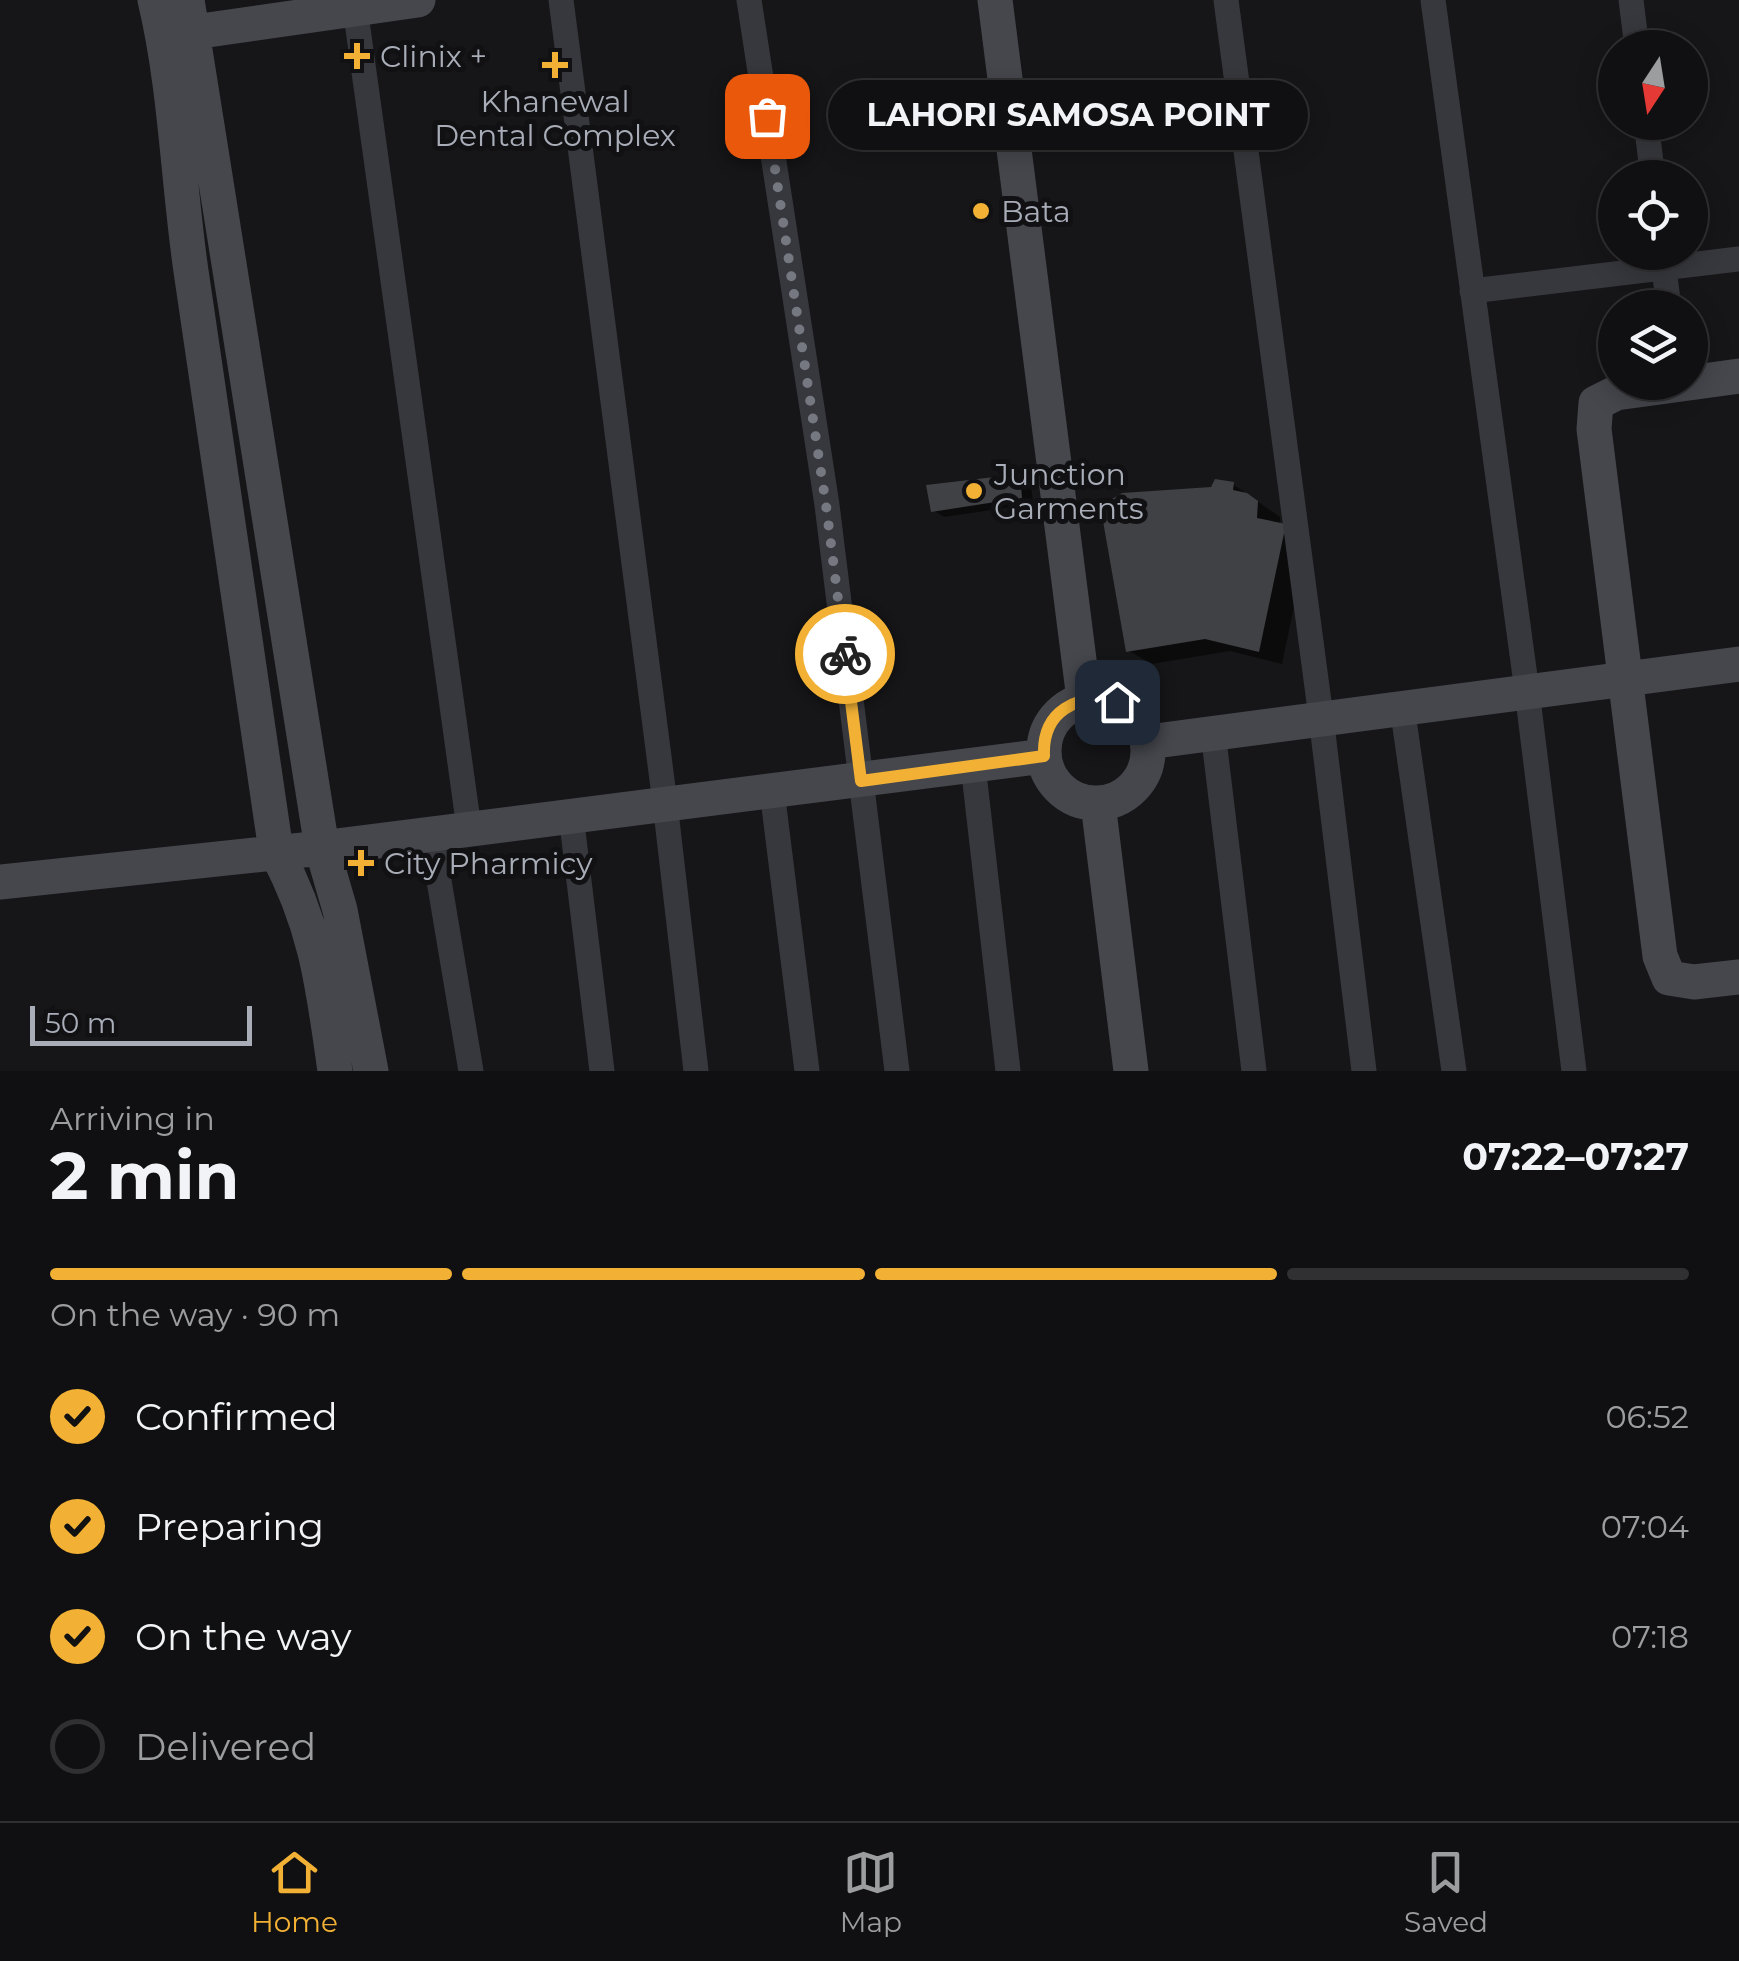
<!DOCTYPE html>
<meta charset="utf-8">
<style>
body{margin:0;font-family:Montserrat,sans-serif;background:#19191b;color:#f1f3f6;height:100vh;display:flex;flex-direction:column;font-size:38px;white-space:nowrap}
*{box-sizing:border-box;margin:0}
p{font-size:32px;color:#9c9d9f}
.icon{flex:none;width:55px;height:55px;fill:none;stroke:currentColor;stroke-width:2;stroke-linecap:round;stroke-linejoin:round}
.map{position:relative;height:1071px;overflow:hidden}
.side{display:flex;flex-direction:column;background:#101012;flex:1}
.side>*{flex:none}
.needle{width:65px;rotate:192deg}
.fabs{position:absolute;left:1598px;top:30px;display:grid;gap:20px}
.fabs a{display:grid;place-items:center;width:110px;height:110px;border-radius:50%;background:#101012;box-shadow:0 5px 25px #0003,0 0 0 2px #303032;font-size:50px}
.scale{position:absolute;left:30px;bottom:25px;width:222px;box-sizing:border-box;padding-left:10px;border:5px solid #a8adb8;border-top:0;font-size:28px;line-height:35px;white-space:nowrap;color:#a8adb8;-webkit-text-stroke:8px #111113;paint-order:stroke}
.pin{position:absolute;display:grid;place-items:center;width:85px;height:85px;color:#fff;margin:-42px;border-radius:20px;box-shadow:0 5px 15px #0006}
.courier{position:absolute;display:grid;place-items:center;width:100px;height:100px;margin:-50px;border:8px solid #f2b134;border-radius:50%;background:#fff;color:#222;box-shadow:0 2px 12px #0007}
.bubble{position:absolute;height:70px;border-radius:35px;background:#101012;box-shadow:0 5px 25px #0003,0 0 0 2px #303032;font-size:32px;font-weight:700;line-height:70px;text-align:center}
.head em{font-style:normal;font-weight:700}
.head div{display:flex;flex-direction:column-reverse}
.head{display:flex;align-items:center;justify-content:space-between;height:170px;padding:0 50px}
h1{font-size:65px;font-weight:700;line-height:75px}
.bar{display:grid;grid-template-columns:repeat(4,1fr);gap:15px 10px;align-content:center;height:120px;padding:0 50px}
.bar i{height:12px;border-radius:8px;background:#303032}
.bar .current{background:#f2b134}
.bar p{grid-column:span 4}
ol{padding:0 50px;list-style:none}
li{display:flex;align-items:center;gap:30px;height:110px}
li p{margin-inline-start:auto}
li .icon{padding:10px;border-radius:50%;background:#f2b134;color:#111;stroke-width:4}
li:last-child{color:#9c9d9f}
li i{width:55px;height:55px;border:5px solid #303032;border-radius:50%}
.menu{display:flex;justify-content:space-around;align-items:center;height:140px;border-top:2px solid #303032;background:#101012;font-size:28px;color:#9c9d9f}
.menu a{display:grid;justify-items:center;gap:5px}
.menu .current{color:#f2b134}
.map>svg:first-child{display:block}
</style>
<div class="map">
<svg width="1739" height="1071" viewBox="0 0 1739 1071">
<rect width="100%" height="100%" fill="#161618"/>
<path fill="#0007" d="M 1019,477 L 1031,483 L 1033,504 L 944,517 L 933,510 Z
M 1234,485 L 1280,517 L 1280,525 L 1308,540 L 1282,664 L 1230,651 L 1152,664 L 1129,651 Z"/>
<path fill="#404145" d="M 1020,474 L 1022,498 L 931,512 L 926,485 Z
M 1215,479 L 1234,482 L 1233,490 L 1247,493 L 1258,501 L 1257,518 L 1286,524 L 1259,652 L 1205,639 L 1126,652 L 1103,521 L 1107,502 L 1122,493 L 1211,487 Z"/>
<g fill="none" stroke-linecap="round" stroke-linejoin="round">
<path stroke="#37383d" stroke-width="25" d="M 354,0 L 469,828
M 561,0 L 665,803 L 696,1071
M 749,0 L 827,505 L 897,1071
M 1226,0 L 1321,717 L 1364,1071
M 1433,0 L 1527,691 L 1574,1071
M 1631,0 L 1637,48
M 1646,122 L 1653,178
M 1662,253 L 1669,308
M 1472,291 L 1739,259
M 1402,706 L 1454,1071
M 1213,732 L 1254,1071
M 973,765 L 1008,1071
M 772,791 L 807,1071
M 571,815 L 602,1071
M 431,833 L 471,1071"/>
<path stroke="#45474d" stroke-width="35" d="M 155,0 C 176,88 178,182 191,271 C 218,465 247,658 276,851 C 317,928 323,986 335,1071
M 187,0 L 322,848 L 340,910 L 371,1071
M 995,0 L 1084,699
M 194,32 L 418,0
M 1739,376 L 1616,393 L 1596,403 L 1594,429 L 1660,956 L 1669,978 L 1694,982 L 1739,977
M1044 751a52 52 0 1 1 104 0a52 52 0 1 1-104 0Z
M 1148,742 L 1739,664
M 1098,803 L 1131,1071
M 0,882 L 322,848 L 1044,756"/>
</g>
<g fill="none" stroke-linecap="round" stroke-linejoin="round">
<path stroke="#757880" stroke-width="10" stroke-dasharray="0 18" d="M 767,116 L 826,505 L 845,654"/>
<path stroke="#f2b134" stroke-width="12" d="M 845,654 L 861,781 L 1044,756 C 1042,711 1077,693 1117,702"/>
</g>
<g fill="#f2b134" stroke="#111113" stroke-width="4">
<path d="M352 41h10v10h10v10h-10v10h-10v-10h-10v-10h10z"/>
<path d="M550 50h10v10h10v10h-10v10h-10v-10h-10v-10h10z"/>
<circle cx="981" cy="211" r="10"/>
<circle cx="974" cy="491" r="10"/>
<path d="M356 848h10v10h10v10h-10v10h-10v-10h-10v-10h10z"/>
</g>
<g text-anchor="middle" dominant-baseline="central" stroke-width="10" stroke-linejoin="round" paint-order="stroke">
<g font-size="30" fill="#a8adb8" stroke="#111113" text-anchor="start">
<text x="380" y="56">Clinix +</text>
<text x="555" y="101" text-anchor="middle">Khanewal<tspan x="555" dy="34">Dental Complex</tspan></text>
<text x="1001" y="211">Bata</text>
<text x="994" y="474">Junction<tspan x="994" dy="34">Garments</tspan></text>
<text x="384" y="863">City Pharmicy</text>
</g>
</g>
</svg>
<div class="fabs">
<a><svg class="needle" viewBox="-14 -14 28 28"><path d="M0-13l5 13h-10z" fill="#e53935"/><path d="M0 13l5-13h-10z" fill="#9c9d9f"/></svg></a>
<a><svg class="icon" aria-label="locate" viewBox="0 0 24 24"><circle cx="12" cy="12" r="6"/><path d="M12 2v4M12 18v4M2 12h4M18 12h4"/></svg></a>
<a><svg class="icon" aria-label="layers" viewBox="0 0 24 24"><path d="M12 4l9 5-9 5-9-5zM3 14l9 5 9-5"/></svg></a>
</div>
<div class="scale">50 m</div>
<div class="pin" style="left:767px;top:116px;background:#ea580c"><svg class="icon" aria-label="bag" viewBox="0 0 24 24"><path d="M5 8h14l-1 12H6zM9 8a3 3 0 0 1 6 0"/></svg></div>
<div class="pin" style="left:1117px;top:702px;background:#1f2937"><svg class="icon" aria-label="home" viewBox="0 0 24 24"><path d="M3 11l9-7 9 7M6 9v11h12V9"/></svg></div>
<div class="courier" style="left:845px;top:654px"><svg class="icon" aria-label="bike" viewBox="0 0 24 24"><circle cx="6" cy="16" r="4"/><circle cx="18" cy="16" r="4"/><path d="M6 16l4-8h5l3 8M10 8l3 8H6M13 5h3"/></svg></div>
<div class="bubble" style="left:828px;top:80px;width:480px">LAHORI SAMOSA POINT</div>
</div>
<section class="side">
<div class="head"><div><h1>2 min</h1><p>Arriving in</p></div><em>07:22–07:27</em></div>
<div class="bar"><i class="current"></i><i class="current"></i><i class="current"></i><i></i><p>On the way · 90 m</p></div>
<ol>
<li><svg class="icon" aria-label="check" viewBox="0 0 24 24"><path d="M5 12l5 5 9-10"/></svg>Confirmed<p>06:52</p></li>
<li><svg class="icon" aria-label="check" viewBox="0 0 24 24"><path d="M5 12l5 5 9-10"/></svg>Preparing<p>07:04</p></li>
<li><svg class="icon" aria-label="check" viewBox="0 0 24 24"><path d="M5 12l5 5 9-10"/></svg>On the way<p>07:18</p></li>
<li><i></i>Delivered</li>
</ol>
</section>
<nav class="menu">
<a class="current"><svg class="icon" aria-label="home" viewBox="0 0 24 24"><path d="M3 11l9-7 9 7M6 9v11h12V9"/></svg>Home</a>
<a><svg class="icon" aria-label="map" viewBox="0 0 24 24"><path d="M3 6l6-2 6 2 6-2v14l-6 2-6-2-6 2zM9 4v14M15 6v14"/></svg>Map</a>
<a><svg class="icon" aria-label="saved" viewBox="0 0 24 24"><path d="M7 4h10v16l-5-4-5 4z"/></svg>Saved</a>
</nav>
